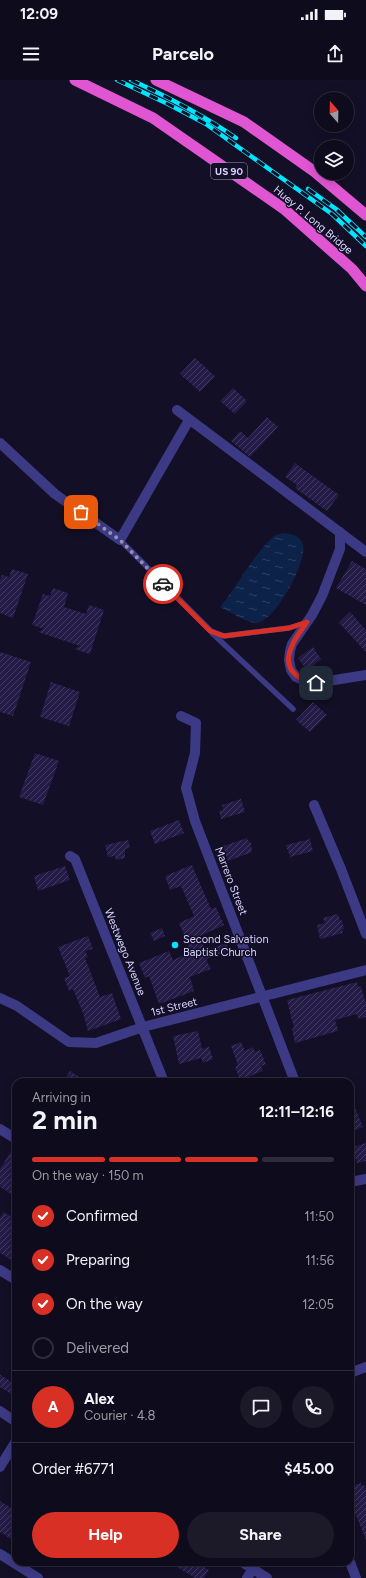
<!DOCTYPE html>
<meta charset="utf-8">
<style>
body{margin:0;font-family:Figtree,sans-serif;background:#1c1929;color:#f1f3f6;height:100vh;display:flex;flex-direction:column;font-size:15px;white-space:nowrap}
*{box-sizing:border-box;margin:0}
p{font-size:13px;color:#9b9ba3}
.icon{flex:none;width:22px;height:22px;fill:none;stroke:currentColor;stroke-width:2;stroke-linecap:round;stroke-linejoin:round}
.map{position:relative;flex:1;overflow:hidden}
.side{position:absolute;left:12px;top:998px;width:342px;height:488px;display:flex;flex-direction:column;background:#0e0b1c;border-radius:12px;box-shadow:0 2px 10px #0003,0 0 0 1px #2e2b3b}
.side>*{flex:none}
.needle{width:26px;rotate:340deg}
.controls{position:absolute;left:314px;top:12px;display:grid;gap:8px}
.controls a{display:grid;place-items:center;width:40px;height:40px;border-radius:50%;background:#0e0b1c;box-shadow:0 2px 10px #0003,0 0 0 1px #2e2b3b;font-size:20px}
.pin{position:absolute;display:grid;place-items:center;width:34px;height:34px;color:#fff;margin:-17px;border-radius:8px;box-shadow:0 2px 6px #0006}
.courier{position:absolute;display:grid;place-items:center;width:40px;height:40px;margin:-20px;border:3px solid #d93025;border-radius:50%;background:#fff;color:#222;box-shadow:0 1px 5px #0007}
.head em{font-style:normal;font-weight:700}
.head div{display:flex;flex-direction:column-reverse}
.head{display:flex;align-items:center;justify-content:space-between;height:68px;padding:0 20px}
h1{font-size:26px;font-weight:700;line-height:30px}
.bar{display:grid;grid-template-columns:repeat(4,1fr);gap:6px 4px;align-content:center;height:48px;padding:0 20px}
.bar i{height:5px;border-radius:3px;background:#2e2b3b}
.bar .current{background:#d93025}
.bar p{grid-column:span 4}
.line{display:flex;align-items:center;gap:10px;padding:0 20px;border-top:1px solid #2e2b3b}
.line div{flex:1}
.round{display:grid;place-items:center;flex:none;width:42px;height:42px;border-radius:21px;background:#1c1929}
ol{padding:0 20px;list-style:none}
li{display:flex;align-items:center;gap:12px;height:44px}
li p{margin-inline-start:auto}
li .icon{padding:4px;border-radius:50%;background:#d93025;color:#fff;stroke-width:4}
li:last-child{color:#9b9ba3}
li i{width:22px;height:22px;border:2px solid #2e2b3b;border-radius:50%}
.cta{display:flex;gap:8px;margin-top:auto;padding:8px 20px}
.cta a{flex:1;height:46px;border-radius:24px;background:#d93025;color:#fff;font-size:16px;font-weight:700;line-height:46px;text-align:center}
.cta a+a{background:#1c1929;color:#f1f3f6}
.status{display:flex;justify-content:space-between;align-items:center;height:28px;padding:0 20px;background:#0e0b1c;direction:ltr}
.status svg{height:11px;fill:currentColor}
header{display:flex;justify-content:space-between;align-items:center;height:52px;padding:0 20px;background:#0e0b1c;font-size:18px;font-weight:700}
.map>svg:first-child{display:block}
</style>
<div class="status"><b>12:09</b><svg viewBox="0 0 49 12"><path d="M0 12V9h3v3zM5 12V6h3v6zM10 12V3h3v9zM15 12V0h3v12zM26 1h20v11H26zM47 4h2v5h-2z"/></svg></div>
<header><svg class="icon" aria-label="menu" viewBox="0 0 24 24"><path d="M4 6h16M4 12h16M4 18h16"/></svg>Parcelo<svg class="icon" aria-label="share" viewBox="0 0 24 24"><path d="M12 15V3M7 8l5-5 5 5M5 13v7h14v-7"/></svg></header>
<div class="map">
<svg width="366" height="1498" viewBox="0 0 366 1498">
<defs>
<pattern id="water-ripples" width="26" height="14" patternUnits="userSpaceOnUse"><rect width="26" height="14" fill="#0c2248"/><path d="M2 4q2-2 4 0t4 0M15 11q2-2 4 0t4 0" fill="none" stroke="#2f4163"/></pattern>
<pattern id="building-hatch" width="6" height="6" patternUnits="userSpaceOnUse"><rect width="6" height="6" fill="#241b47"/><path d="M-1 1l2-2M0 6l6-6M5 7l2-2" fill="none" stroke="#433b63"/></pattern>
</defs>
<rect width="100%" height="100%" fill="#130f26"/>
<path fill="url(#water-ripples)" d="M 284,453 C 292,454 301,456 303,465 C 307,483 275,541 257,543 C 249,544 228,531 220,527 C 238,506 252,476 273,457 C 275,455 280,454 284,453 Z"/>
<path fill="url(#building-hatch)" d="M 195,278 L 215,296 L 200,312 L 180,294 Z
M 233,308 L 247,321 L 235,334 L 220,321 Z
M 267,337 L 278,347 L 250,377 L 231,361 L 240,351 L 248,358 Z
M 295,383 L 339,415 L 327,431 L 295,408 L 297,405 L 285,397 Z
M 352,481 L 366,489 L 366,525 L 336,508 Z
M 12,489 L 28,494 L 13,538 L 0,533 L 0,500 L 2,495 L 9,497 Z
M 53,508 L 68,513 L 64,527 L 86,534 L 89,525 L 104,530 L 90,574 L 74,569 L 80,566 L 38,552 L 44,549 L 32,545 L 43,514 L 50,516 Z
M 350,532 L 366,550 L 366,572 L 339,543 Z
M 313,567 L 321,579 L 307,590 L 298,578 Z
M 0,572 L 31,582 L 13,636 L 0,632 Z
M 51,602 L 80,612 L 69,646 L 40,637 Z
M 313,622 L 327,635 L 310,652 L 296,640 Z
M 35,673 L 59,681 L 43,725 L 19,717 Z
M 241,719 L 245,732 L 221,739 L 219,731 L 223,730 L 222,725 Z
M 179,740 L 184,753 L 155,764 L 150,751 Z
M 247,758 L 248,761 L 251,763 L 252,772 L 228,781 L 223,766 Z
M 310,759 L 313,771 L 290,777 L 286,765 Z
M 128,760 L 130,768 L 125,769 L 125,778 L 116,780 L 115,776 L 108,777 L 105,765 Z
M 192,785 L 211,829 L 216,827 L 224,845 L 200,856 L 205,871 L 226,863 L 229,871 L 206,879 L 211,889 L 190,897 L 194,911 L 159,924 L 149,896 L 145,898 L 139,883 L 169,871 L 173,880 L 191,872 L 179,843 L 194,836 L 181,806 L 170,810 L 165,796 Z
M 65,786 L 70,800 L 38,811 L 34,796 Z
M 338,834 L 340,841 L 342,840 L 344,849 L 342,850 L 343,853 L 320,859 L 317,845 L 325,843 L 323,838 Z
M 162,848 L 165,856 L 154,861 L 150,853 Z
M 88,856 L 93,869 L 85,871 L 88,877 L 85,878 L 100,917 L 112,913 L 121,939 L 88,951 L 83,933 L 73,909 L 69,911 L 64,898 L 70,896 L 58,867 Z
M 357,902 L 358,907 L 361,906 L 365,921 L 366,921 L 366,937 L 358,939 L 357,934 L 335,940 L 338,951 L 295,963 L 292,949 L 294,948 L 287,920 Z
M 198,951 L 202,969 L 209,967 L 213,979 L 203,983 L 201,978 L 179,984 L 173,956 Z
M 241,962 L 245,971 L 253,967 L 255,972 L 260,970 L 266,984 L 261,986 L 263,991 L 240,1000 L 235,987 L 238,985 L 231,966 Z
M 70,991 L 87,1002 L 63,1002 Z
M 351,1018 L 363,1047 L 350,1052 L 350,1019 Z
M 366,1063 L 366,1081 L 357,1083 L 355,1077 L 350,1078 L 350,1068 Z
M 15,1065 L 16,1065 L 16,1117 L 0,1107 L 0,1089 Z
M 3,1132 L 16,1139 L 16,1183 L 0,1173 L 0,1138 Z
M 0,1295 L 16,1304 L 16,1317 L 0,1307 Z
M 361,1403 L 361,1406 L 364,1405 L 366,1411 L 366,1460 L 350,1421 L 350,1407 Z
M 0,1421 L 16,1431 L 16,1462 L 0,1452 Z
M 169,1482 L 196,1482 L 209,1490 L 204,1498 L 195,1498 Z"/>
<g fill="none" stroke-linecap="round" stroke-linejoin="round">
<path stroke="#3d3a85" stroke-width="5.5" d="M 120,460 L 211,551 L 224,556 L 289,548 L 305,543
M 212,553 L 293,629"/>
<path stroke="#3d3a85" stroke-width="10" d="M 177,330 L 366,472
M 0,363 L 55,414 L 120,460 L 189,340
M 340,452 L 340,469 L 322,516 L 312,535 L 292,564 L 290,571 L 289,580 L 291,590 L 296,597 L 305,601 L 316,603 L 366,595
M 181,636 L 196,643 L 195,673 L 186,708 L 195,741 L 295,1002
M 314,725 L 341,789 L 366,854
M 70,776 L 75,779 L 164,1002
M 0,918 L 17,926 L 69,962 L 96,963 L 143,947 L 366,890
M 0,1049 L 16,1059
M 350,1102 L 366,1099
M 0,1190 L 16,1200
M 350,1293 L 366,1287
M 0,1331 L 16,1342
M 0,1387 L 16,1361
M 0,1474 L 38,1498
M 242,1482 L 267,1498
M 350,1482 L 356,1498
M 247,1498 L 253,1489"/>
<path stroke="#e055d1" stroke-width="11" d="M 75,0 L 153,38 L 284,129 L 352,189 L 366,206
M 156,0 L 244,42 L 315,92 L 366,135"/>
<g stroke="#00e5ff" stroke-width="4.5">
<path id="rail" d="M 117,0 L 168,24 L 206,44 L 332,134 L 366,166
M 131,0 C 168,17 203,35 236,58
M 308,109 L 336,129 L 366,157"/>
</g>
<use href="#rail" stroke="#130f26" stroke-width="3" stroke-dasharray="9" stroke-linecap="butt"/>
</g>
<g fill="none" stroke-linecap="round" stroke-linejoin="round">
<path stroke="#948fb3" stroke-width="4" stroke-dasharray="0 7.2" d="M 81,432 L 120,460 L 163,504"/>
<path stroke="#d93025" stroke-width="5" d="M 163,504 L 210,551 L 224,556 L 289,548 L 307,542 C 302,550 295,557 292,566 C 282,587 295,600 316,603"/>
</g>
<circle fill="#00e5ff" stroke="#130f26" stroke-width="1.5" cx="175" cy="865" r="4"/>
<g text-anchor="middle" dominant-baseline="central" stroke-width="3" stroke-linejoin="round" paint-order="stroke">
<rect fill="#130f26" stroke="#9e99be" stroke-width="1" x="211" y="83" width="36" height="16" rx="3"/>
<g font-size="10" font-weight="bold" fill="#d9d4ff">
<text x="229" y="91">US 90</text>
</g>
<g font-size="11" fill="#d9d4ff" stroke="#130f26">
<text transform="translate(313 140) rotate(40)">Huey P. Long Bridge</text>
<text transform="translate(231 801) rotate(69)">Marrero Street</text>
<text transform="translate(125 872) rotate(68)">Westwego Avenue</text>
<text transform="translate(174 927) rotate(-14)">1st Street</text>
</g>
<g font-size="11" fill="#d9d4ff" stroke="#130f26" text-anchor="start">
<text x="183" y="859">Second Salvation<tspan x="183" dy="13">Baptist Church</tspan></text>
</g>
</g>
</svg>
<div class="controls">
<a><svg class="needle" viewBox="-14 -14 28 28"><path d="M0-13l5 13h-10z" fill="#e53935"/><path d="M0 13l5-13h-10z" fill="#9b9ba3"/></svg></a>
<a><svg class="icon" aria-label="layers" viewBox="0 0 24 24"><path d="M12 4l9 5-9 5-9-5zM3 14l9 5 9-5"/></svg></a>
</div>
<div class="pin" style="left:81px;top:432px;background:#ea580c"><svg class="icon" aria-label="bag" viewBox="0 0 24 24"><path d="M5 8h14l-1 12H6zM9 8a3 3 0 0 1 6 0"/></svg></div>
<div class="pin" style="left:316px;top:603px;background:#1f2937"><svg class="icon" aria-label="home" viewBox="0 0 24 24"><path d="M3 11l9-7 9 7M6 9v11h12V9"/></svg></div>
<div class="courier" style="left:163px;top:504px"><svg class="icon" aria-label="car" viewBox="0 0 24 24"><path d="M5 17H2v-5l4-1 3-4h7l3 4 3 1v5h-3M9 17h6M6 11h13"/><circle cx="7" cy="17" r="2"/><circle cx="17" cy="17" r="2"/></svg></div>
<section class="side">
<div class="head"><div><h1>2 min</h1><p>Arriving in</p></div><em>12:11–12:16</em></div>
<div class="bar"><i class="current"></i><i class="current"></i><i class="current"></i><i></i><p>On the way · 150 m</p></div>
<ol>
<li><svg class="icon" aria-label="check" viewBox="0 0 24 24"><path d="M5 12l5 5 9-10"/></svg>Confirmed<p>11:50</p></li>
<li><svg class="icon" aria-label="check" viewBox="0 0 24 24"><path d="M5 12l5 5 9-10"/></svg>Preparing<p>11:56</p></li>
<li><svg class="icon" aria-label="check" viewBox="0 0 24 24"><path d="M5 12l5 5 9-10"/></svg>On the way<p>12:05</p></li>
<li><i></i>Delivered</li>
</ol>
<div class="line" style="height:72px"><b class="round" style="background:#d93025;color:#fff">A</b><div><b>Alex</b><p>Courier · 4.8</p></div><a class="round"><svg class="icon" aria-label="chat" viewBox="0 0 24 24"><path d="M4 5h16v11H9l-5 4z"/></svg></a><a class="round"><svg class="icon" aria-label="phone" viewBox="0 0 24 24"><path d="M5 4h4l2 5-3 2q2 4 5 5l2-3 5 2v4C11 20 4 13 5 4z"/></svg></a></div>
<div class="line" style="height:52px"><div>Order #6771</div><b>$45.00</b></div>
<div class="cta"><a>Help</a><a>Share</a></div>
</section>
</div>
